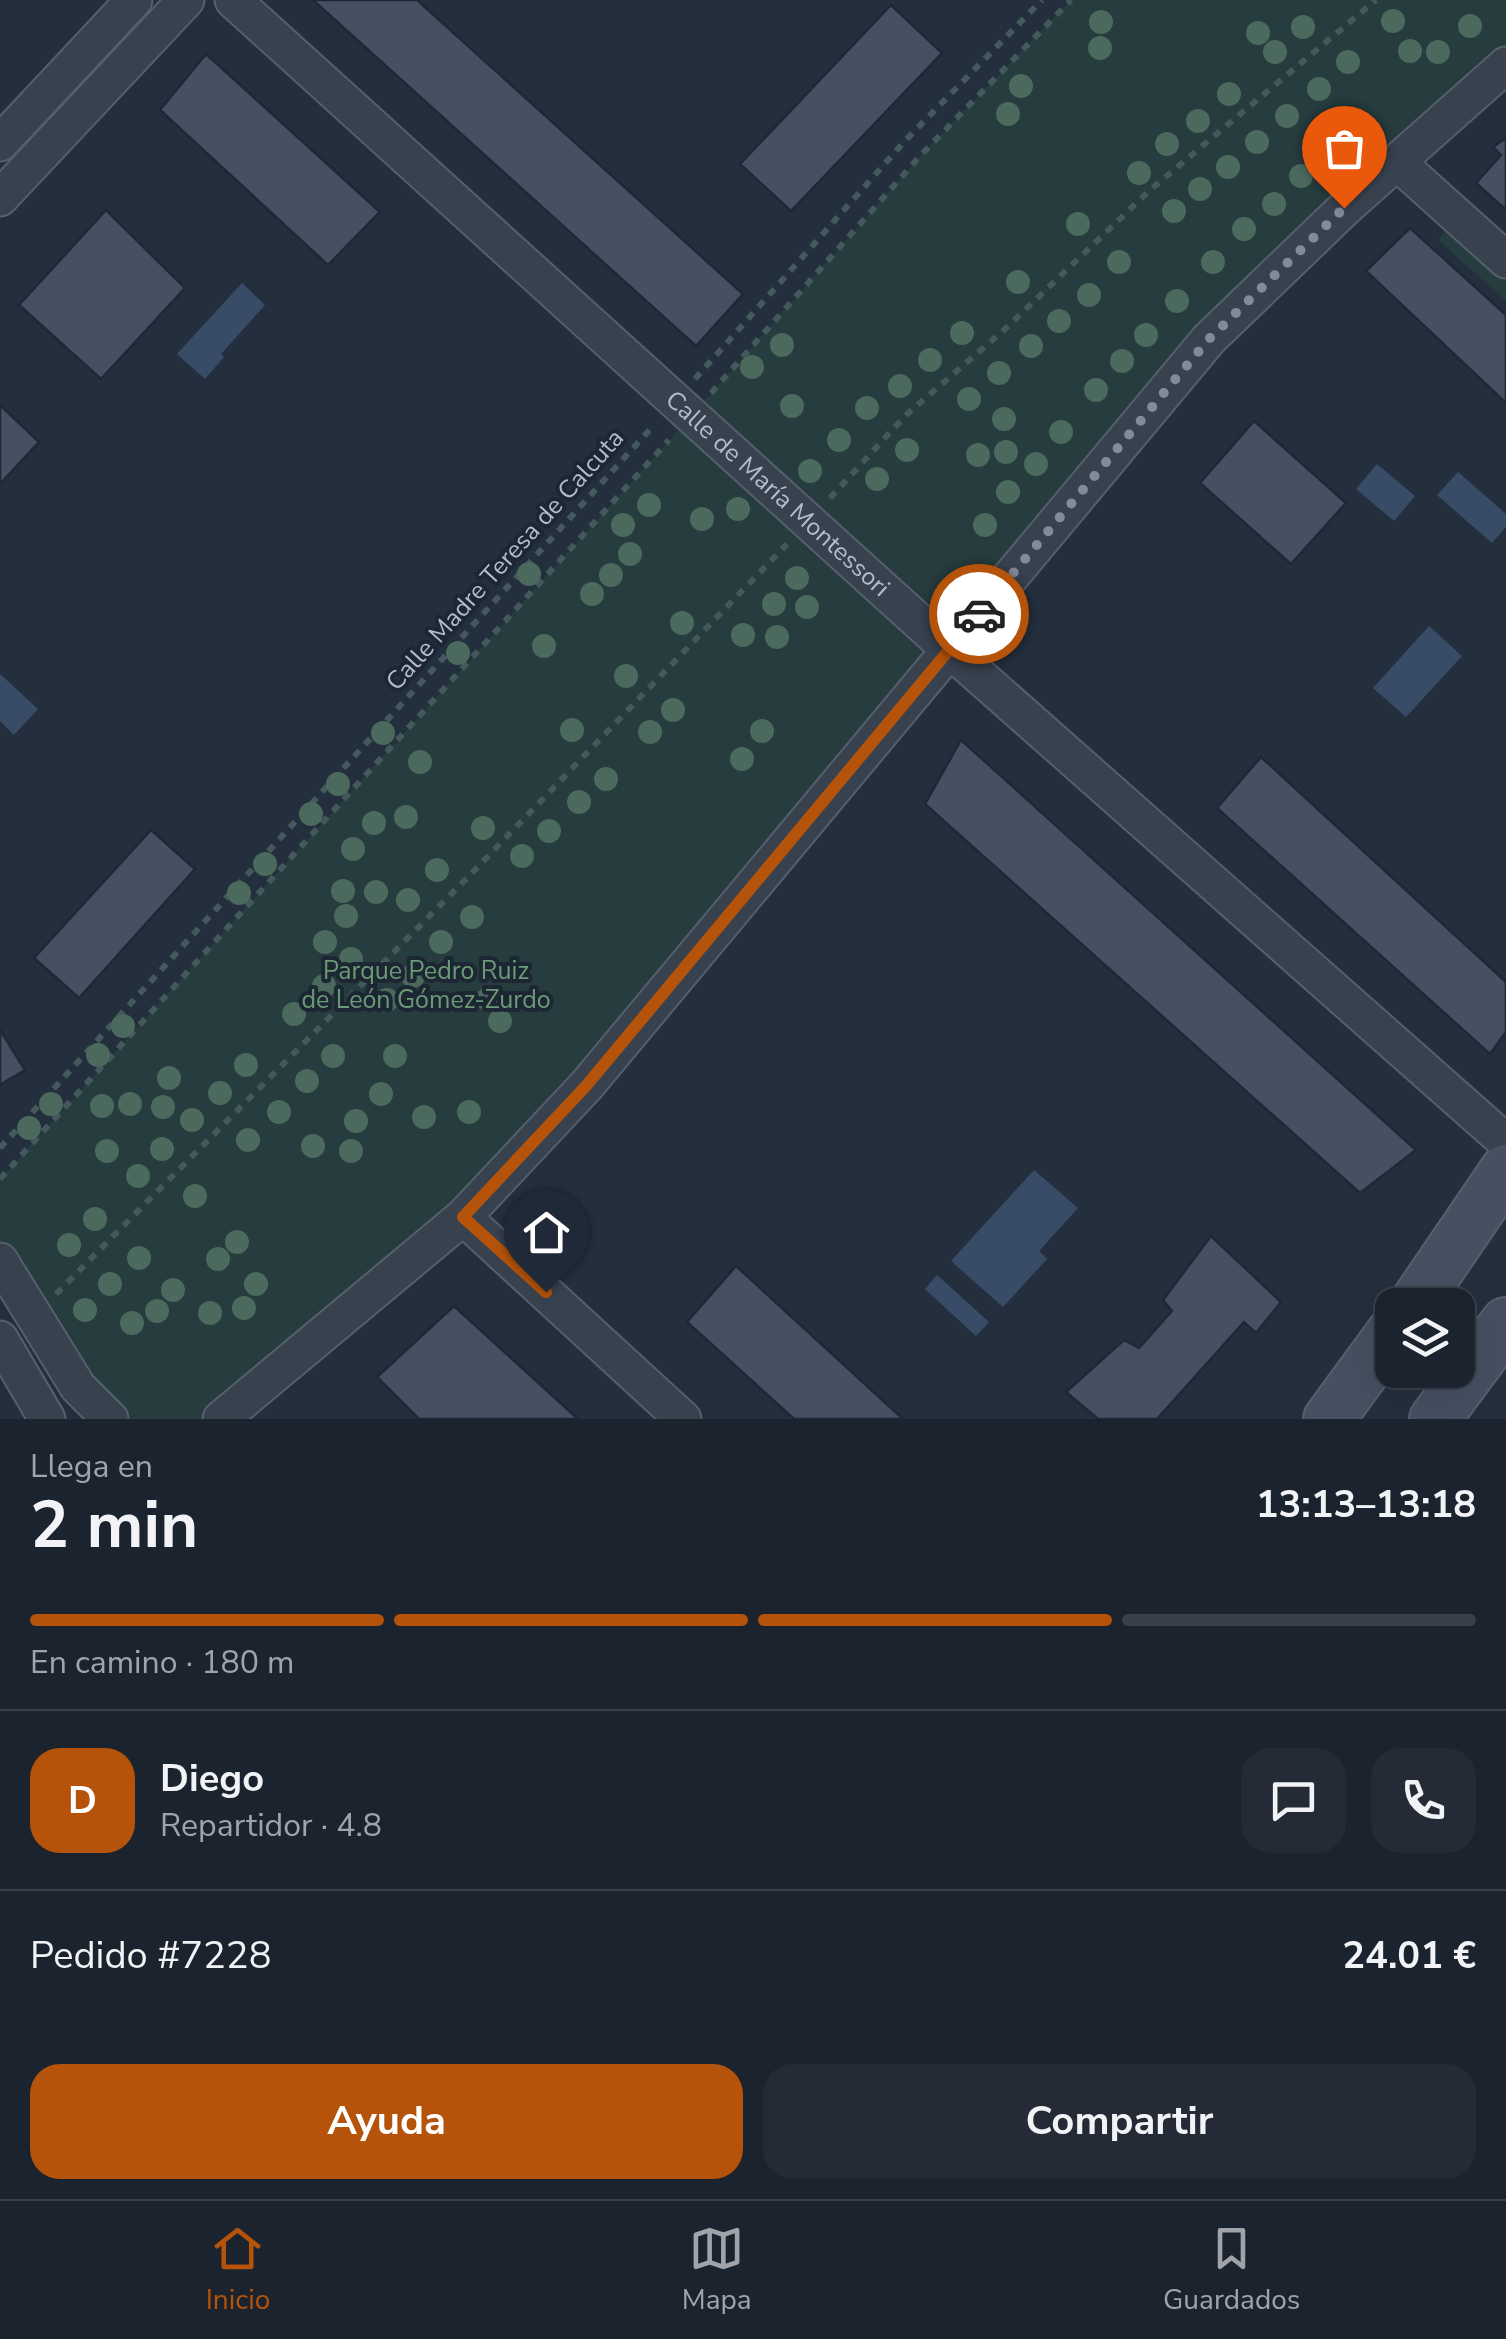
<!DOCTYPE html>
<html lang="es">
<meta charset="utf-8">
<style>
body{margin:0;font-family:"Nunito Sans",sans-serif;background:#242b36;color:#f1f3f6;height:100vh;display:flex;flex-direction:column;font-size:38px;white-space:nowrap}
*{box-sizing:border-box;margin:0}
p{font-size:32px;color:#a0a4aa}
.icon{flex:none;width:55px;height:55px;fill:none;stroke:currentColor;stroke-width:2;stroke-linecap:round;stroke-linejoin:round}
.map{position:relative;height:1419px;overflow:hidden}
.side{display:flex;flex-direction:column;background:#1b232e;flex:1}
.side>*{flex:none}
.controls{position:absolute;left:1375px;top:1288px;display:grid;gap:20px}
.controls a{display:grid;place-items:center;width:100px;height:100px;border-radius:20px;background:#1b232e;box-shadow:0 10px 40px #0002,0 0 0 2px #39404a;font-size:50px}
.pin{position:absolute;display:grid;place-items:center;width:85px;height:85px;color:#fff;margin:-102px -42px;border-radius:50% 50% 50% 0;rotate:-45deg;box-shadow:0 0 10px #0007}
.pin .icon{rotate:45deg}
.courier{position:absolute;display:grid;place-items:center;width:100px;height:100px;margin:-50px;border:8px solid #b45309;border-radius:50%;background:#fff;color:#222;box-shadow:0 2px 12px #0007}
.head em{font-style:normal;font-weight:700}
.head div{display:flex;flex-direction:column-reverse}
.head{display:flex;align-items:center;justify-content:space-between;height:170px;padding:0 30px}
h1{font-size:65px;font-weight:700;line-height:75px}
.bar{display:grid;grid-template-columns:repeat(4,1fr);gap:15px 10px;align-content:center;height:120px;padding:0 30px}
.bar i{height:12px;border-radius:8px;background:#39404a}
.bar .selected{background:#b45309}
.bar p{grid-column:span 4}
.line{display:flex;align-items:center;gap:25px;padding:0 30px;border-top:2px solid #39404a}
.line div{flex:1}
.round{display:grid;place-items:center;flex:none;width:105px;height:105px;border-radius:30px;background:#242b36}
.cta{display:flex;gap:20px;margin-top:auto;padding:20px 30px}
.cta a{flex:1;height:115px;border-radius:30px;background:#b45309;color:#fff;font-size:40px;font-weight:700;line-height:115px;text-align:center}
.cta a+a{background:#242b36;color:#f1f3f6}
.menu{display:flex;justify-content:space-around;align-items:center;height:140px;border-top:2px solid #39404a;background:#1b232e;font-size:28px;color:#a0a4aa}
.menu a{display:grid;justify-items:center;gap:5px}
.menu .selected{color:#b45309}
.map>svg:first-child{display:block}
</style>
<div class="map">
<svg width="1506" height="1419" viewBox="0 0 1506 1419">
<rect width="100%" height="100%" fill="#242f3e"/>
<path fill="#263c3f" d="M 1071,0 L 1506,0 L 1506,65 L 1345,207 L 586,1086 L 222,1419 L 87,1419 L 0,1266 L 0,1179 L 693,414 L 920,156 Z
M 1449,227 L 1506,278 L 1506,301 L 1438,240 Z"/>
<path fill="#394c67" d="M 242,283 L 265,305 L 221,354 L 224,357 L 205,379 L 177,354 Z
M 1377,464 L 1415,496 L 1394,521 L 1356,489 Z
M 1458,472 L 1506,514 L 1506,527 L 1492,543 L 1437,495 Z
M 1429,626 L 1462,656 L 1406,717 L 1373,688 Z
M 0,674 L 38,709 L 14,735 L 0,721 Z
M 1034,1170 L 1078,1208 L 1039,1251 L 1047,1259 L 1003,1307 L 951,1261 Z
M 937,1275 L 989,1322 L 976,1336 L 925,1289 Z"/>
<path fill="#455162" stroke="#1f2835" stroke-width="2.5" d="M 313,0 L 417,0 L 743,294 L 696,346 Z
M 891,5 L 942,53 L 791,211 L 740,164 Z
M 206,54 L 380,212 L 328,265 L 160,110 Z
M 1506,138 L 1506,210 L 1476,183 L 1501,155 L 1493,147 Z
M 106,210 L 185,288 L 101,379 L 19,305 Z
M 1410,228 L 1506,315 L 1506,403 L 1366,271 Z
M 0,405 L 39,442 L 0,484 Z
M 1254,421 L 1346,503 L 1291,564 L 1200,483 Z
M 961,740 L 1416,1150 L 1360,1193 L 925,804 Z
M 1261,757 L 1506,982 L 1506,1032 L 1490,1054 L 1217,808 Z
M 151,830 L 195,869 L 79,998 L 34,958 Z
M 0,1030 L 25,1070 L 0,1085 Z
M 1211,1236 L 1281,1302 L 1256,1333 L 1244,1322 L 1157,1419 L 1098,1419 L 1066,1392 L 1124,1340 L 1139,1348 L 1172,1311 L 1163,1300 Z
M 736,1266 L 903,1419 L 794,1419 L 687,1322 Z
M 454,1306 L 578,1419 L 419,1419 L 377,1377 Z"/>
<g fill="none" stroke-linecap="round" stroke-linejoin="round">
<g stroke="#565f6c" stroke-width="39">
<g id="street">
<path id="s1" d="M 233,0 L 950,650 L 1506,1142"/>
<path d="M 0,143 L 134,0"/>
<path d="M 1398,163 L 1506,260"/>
<path d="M 0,198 L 186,0"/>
<path d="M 463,1217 L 683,1419"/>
<path d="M 0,1261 L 78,1387 L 110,1419"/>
<path d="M 0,1339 L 47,1419"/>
<path d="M 221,1419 L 463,1217 L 586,1086 L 1209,339 L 1345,208 L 1506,65"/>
</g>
</g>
<g stroke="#565f6c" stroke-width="54">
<path id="secondary" d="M 1414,1305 L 1506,1170
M 1329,1419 L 1392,1333
M 1435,1419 L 1506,1323"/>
</g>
<path stroke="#44595c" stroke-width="6" stroke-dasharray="8 8" stroke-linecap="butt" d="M 695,379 L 903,143 L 1042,0
M 711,393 L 920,156 L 1071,0
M 830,498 L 906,415 L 1004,330 L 1150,190 L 1376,0
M 0,1148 L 654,425
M 0,1179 L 669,440
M 56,1294 L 469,876 L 787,544"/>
<use href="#street" stroke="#38414e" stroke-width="35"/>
<use href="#secondary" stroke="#465061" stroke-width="50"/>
</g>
<g fill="#4b6a5d">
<circle cx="1393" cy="21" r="12"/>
<circle cx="1101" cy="22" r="12"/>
<circle cx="1470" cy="26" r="12"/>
<circle cx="1303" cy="27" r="12"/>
<circle cx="1258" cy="33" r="12"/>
<circle cx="1100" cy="48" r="12"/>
<circle cx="1410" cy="51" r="12"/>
<circle cx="1275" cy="52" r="12"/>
<circle cx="1438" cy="52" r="12"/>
<circle cx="1348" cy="62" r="12"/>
<circle cx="1021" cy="86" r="12"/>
<circle cx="1319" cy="89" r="12"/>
<circle cx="1229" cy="94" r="12"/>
<circle cx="1008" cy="114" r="12"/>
<circle cx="1287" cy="116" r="12"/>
<circle cx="1198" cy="121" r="12"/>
<circle cx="1343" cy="136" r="12"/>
<circle cx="1257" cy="142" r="12"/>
<circle cx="1167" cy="144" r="12"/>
<circle cx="1228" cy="167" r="12"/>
<circle cx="1139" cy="173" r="12"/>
<circle cx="1301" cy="176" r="12"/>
<circle cx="1200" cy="189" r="12"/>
<circle cx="1274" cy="204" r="12"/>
<circle cx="1174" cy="211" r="12"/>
<circle cx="1078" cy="224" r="12"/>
<circle cx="1244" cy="229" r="12"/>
<circle cx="1119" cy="262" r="12"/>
<circle cx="1213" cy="262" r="12"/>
<circle cx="1018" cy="282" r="12"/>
<circle cx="1089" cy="295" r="12"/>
<circle cx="1177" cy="301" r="12"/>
<circle cx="1059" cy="321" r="12"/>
<circle cx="962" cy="333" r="12"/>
<circle cx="1146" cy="335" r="12"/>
<circle cx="782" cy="345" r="12"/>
<circle cx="1031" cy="346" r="12"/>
<circle cx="930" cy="360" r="12"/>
<circle cx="1122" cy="361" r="12"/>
<circle cx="752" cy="367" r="12"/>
<circle cx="999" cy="373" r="12"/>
<circle cx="900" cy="386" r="12"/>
<circle cx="1096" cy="390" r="12"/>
<circle cx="969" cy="399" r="12"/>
<circle cx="792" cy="406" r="12"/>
<circle cx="867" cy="408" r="12"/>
<circle cx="1004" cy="419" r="12"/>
<circle cx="1061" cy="432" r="12"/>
<circle cx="839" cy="440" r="12"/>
<circle cx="907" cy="450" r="12"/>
<circle cx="1006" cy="452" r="12"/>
<circle cx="978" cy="455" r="12"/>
<circle cx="1036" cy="464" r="12"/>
<circle cx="810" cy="471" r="12"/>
<circle cx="877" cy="479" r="12"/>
<circle cx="1008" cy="492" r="12"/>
<circle cx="649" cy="505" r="12"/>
<circle cx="738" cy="509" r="12"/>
<circle cx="702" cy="519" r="12"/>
<circle cx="623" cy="525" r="12"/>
<circle cx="985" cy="525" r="12"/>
<circle cx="630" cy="554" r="12"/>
<circle cx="529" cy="574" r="12"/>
<circle cx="611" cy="575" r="12"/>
<circle cx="797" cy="578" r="12"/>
<circle cx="592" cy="594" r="12"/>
<circle cx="774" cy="604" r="12"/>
<circle cx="807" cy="607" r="12"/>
<circle cx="682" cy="623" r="12"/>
<circle cx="743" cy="635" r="12"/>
<circle cx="777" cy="637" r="12"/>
<circle cx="544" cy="646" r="12"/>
<circle cx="458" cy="653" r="12"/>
<circle cx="626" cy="676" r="12"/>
<circle cx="673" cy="710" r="12"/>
<circle cx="572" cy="730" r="12"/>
<circle cx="762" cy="731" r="12"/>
<circle cx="650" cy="732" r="12"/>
<circle cx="383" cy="733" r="12"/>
<circle cx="742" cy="759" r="12"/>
<circle cx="420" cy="762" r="12"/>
<circle cx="606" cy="779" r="12"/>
<circle cx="338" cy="784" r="12"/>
<circle cx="579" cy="802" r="12"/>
<circle cx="311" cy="814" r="12"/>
<circle cx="406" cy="817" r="12"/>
<circle cx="374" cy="823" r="12"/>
<circle cx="483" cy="828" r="12"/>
<circle cx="549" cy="831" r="12"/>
<circle cx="353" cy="849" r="12"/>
<circle cx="522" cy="856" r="12"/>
<circle cx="265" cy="864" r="12"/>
<circle cx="437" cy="870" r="12"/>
<circle cx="343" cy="891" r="12"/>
<circle cx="376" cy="892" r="12"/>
<circle cx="239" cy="893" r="12"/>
<circle cx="408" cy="900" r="12"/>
<circle cx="346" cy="916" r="12"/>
<circle cx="472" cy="917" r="12"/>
<circle cx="325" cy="942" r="12"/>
<circle cx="441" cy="942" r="12"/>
<circle cx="351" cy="959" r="12"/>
<circle cx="413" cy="976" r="12"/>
<circle cx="324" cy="986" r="12"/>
<circle cx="488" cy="999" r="12"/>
<circle cx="387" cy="1000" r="12"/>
<circle cx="294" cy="1014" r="12"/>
<circle cx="500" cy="1021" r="12"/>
<circle cx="123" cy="1026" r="12"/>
<circle cx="98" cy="1055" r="12"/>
<circle cx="333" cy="1056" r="12"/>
<circle cx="395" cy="1056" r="12"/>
<circle cx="246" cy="1065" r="12"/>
<circle cx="169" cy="1078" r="12"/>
<circle cx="307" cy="1081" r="12"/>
<circle cx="220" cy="1093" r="12"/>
<circle cx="381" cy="1094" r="12"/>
<circle cx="51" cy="1104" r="12"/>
<circle cx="130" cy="1104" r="12"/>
<circle cx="102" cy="1106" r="12"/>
<circle cx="163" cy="1107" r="12"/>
<circle cx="279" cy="1112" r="12"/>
<circle cx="469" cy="1112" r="12"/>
<circle cx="424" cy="1117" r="12"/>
<circle cx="192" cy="1120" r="12"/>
<circle cx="356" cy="1121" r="12"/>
<circle cx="29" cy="1128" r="12"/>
<circle cx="248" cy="1140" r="12"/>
<circle cx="313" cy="1146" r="12"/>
<circle cx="162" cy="1149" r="12"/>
<circle cx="107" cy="1151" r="12"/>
<circle cx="351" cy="1151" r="12"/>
<circle cx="138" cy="1176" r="12"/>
<circle cx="195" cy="1196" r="12"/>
<circle cx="95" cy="1219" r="12"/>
<circle cx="237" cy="1242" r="12"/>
<circle cx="69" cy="1245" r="12"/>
<circle cx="139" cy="1258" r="12"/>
<circle cx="218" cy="1259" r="12"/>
<circle cx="110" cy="1284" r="12"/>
<circle cx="256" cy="1284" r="12"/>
<circle cx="173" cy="1290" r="12"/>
<circle cx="244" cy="1308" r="12"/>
<circle cx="85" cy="1310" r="12"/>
<circle cx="157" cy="1311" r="12"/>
<circle cx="210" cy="1313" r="12"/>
<circle cx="132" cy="1323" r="12"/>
</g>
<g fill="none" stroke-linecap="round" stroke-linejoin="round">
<path stroke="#828b98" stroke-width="10" stroke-dasharray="0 18" d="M 979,614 L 1209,339 L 1344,208"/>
<path stroke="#b45309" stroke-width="12" d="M 546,1292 L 463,1217 L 586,1086 L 979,614"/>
</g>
<g text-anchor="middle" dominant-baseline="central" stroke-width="8" stroke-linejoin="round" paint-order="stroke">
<g font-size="25" fill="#b4bcc9" stroke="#1d2633">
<text stroke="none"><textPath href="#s1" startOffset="735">Calle de María Montessori</textPath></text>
<text transform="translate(505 560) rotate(-48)">Calle Madre Teresa de Calcuta</text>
</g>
<g font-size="25" fill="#6b9a76" stroke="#1d2633">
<text x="426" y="971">Parque Pedro Ruiz<tspan x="426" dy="29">de León Gómez-Zurdo</tspan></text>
</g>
</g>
</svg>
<div class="controls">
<a><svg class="icon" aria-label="layers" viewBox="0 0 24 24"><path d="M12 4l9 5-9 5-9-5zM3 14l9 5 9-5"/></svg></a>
</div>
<div class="pin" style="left:1344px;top:208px;background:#ea580c"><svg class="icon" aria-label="bag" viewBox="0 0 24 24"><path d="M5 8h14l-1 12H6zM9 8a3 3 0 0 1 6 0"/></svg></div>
<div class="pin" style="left:546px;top:1292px;background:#1f2937"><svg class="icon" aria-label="home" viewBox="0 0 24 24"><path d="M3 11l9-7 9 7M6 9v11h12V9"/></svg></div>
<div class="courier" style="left:979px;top:614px"><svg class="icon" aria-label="car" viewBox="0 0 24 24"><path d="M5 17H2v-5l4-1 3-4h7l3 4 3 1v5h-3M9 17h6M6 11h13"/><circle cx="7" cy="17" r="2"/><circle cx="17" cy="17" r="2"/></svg></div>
</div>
<section class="side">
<div class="head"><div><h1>2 min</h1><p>Llega en</p></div><em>13:13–13:18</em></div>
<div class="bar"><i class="selected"></i><i class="selected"></i><i class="selected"></i><i></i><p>En camino · 180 m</p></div>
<div class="line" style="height:180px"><b class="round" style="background:#b45309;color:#fff">D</b><div><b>Diego</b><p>Repartidor · 4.8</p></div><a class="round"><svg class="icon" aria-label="chat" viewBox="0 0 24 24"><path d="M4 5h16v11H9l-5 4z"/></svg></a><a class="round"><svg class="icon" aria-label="phone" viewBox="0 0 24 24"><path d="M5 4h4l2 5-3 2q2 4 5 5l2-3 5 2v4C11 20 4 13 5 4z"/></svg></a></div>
<div class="line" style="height:130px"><div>Pedido #7228</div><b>24.01 €</b></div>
<div class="cta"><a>Ayuda</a><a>Compartir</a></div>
</section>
<nav class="menu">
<a class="selected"><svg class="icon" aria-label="home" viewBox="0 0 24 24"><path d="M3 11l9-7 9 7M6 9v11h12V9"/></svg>Inicio</a>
<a><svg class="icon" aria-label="map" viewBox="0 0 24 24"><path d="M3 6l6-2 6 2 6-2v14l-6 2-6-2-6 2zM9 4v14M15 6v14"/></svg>Mapa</a>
<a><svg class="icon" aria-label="saved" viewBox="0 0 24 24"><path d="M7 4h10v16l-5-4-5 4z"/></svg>Guardados</a>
</nav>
